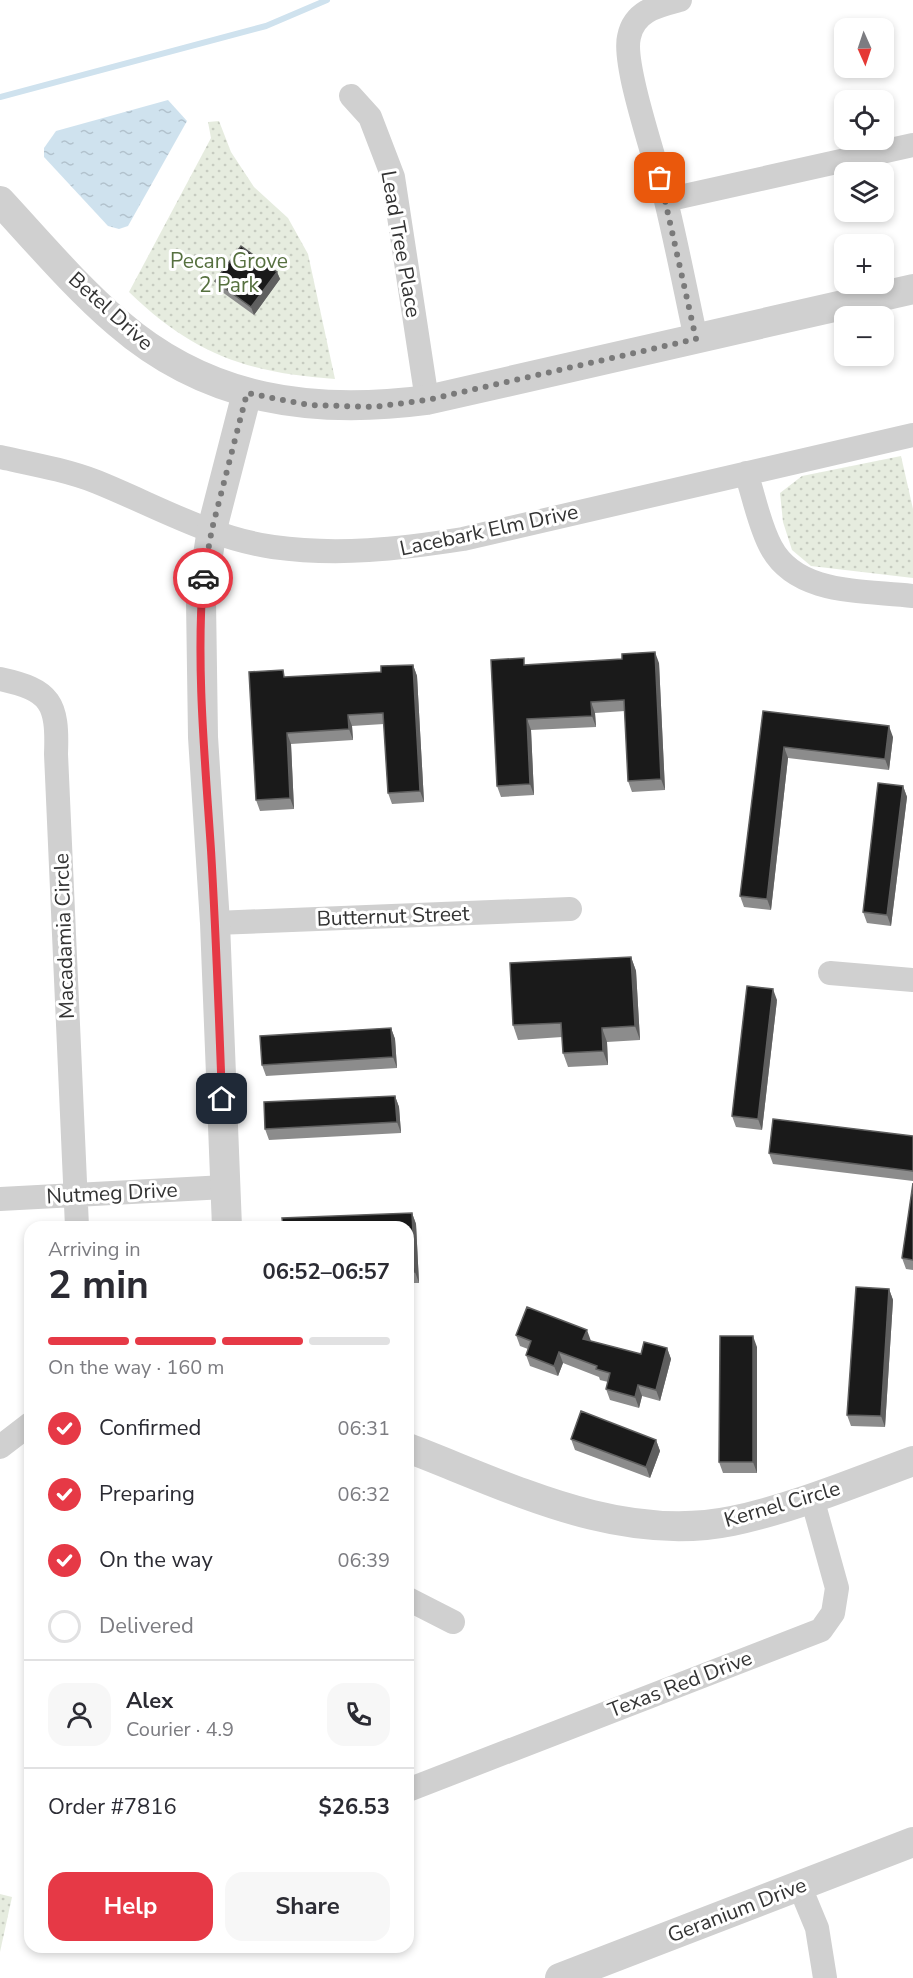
<!DOCTYPE html>
<meta charset="utf-8">
<style>
body{margin:0;font-family:"Nunito Sans",sans-serif;background:#f7f7f7;color:#2b2b33;height:100vh;display:flex;flex-direction:column;font-size:22px;white-space:nowrap}
*{box-sizing:border-box;margin:0}
p{font-size:20px;color:#7c7c81}
.icon{flex:none;width:33px;height:33px;fill:none;stroke:currentColor;stroke-width:2;stroke-linecap:round;stroke-linejoin:round}
.map{position:relative;flex:1;overflow:hidden}
.sheet{position:absolute;left:24px;top:1221px;width:390px;height:732px;display:flex;flex-direction:column;background:#fff;border-radius:18px;box-shadow:0 3px 9px #0003}
.sheet>*{flex:none}
.needle{width:39px;rotate:177deg}
.controls{position:absolute;left:834px;top:18px;display:grid;gap:12px}
.controls a{display:grid;place-items:center;width:60px;height:60px;border-radius:12px;background:#fff;box-shadow:0 3px 9px #0003;font-size:30px}
.pin{position:absolute;display:grid;place-items:center;width:51px;height:51px;color:#fff;margin:-26px;border-radius:12px;box-shadow:0 3px 9px #0006}
.courier{position:absolute;display:grid;place-items:center;width:60px;height:60px;margin:-30px;border:4px solid #e63946;border-radius:50%;background:#fff;color:#222;box-shadow:0 2px 8px #0007}
.overview em{font-style:normal;font-weight:700}
.overview div{display:flex;flex-direction:column-reverse}
.overview{display:flex;align-items:center;justify-content:space-between;height:102px;padding:0 24px}
h1{font-size:39px;font-weight:700;line-height:45px}
.bar{display:grid;grid-template-columns:repeat(4,1fr);gap:9px 6px;align-content:center;height:72px;padding:0 24px}
.bar i{height:8px;border-radius:4px;background:#e1e1e2}
.bar .current{background:#e63946}
.bar p{grid-column:span 4}
.line{display:flex;align-items:center;gap:15px;padding:0 24px;border-top:2px solid #e1e1e2}
.line div{flex:1}
.round{display:grid;place-items:center;flex:none;width:63px;height:63px;border-radius:18px;background:#f7f7f7}
ol{padding:0 24px;list-style:none}
li{display:flex;align-items:center;gap:18px;height:66px}
li p{margin-inline-start:auto}
li .icon{padding:6px;border-radius:50%;background:#e63946;color:#fff;stroke-width:4}
li:last-child{color:#7c7c81}
li i{width:33px;height:33px;border:3px solid #e1e1e2;border-radius:50%}
.primary-button{display:flex;gap:12px;margin-top:auto;padding:12px 24px}
.primary-button a{flex:1;height:69px;border-radius:18px;background:#e63946;color:#fff;font-size:24px;font-weight:700;line-height:69px;text-align:center}
.primary-button a+a{background:#f7f7f7;color:#2b2b33}
.map>svg:first-child{display:block}
</style>
<div class="map">
<svg width="913" height="1978" viewBox="0 0 913 1978">
<defs>
<pattern id="park-dots" width="8" height="8" patternUnits="userSpaceOnUse" patternTransform="scale(1.5)"><rect width="8" height="8" fill="#e6ecdf"/><path d="M2 2h.1M6 6h.1" fill="none" stroke="#c6cbc0" stroke-width="1.8" stroke-linecap="round"/></pattern>
<pattern id="water-ripples" width="26" height="14" patternUnits="userSpaceOnUse" patternTransform="scale(1.5)"><rect width="26" height="14" fill="#cfe2ee"/><path d="M2 4q2-2 4 0t4 0M15 11q2-2 4 0t4 0" fill="none" stroke="#b2c2cd"/></pattern>
</defs>
<rect width="100%" height="100%" fill="#fff"/>
<path fill="url(#park-dots)" d="M 219,121 L 231,152 L 254,187 L 288,218 L 308,254 L 335,379 C 247,373 193,354 129,292 L 211,138 L 208,122 Z
M 901,456 L 913,509 L 913,578 L 811,566 L 792,550 L 783,522 L 780,493 L 802,476 Z
M 0,1894 L 12,1897 L 0,1952 Z"/>
<path fill="url(#water-ripples)" d="M 168,100 L 187,121 L 128,226 L 119,229 L 108,226 L 44,157 L 44,148 L 56,131 Z"/>
<g fill="none" stroke-linecap="round" stroke-linejoin="round">
<path stroke="#cfe2ee" stroke-width="6" d="M 0,97 L 266,26 L 327,0"/>
<path stroke="#d0d0d0" stroke-width="24" d="M 680,0 C 657,6 634,11 629,37 C 622,65 658,167 666,201 C 677,246 686,293 696,339
M 351,96 L 370,117 L 393,177 L 427,400
M 666,200 L 913,145
M 0,457 C 32,464 66,470 97,482 C 154,505 211,538 273,547 C 338,556 399,549 463,539 L 913,435
M 746,473 C 754,496 759,525 771,547 C 797,596 865,590 913,596
M 0,679 C 51,690 58,703 56,754 L 77,1227
M 215,923 L 570,909
M 830,973 L 913,980
M 0,1199 L 225,1187
M 0,1447 L 30,1424
M 408,1599 L 453,1622
M 408,1790 L 821,1630 L 833,1613 L 837,1588 L 812,1498
M 800,1887 L 817,1928 L 825,1978"/>
<path stroke="#d0d0d0" stroke-width="30" d="M 0,201 C 38,242 75,286 118,323 C 208,401 313,415 427,400 L 913,289
M 227,1227 L 215,923 L 203,737 L 201,601 L 212,529 L 247,393
M 408,1448 C 510,1487 619,1544 732,1521 C 794,1508 853,1483 913,1461
M 560,1978 L 913,1842"/>
</g>
<path fill="#8c8c8c" d="M 277,272 L 280,279 L 254,315 L 218,289 L 215,281 Z
M 659,663 L 665,790 L 632,792 L 628,781 L 625,711 L 595,713 L 596,727 L 531,730 L 534,795 L 501,797 L 497,786 L 526,664 Z
M 413,665 L 417,676 L 424,802 L 392,804 L 388,793 L 384,724 L 352,726 L 353,740 L 291,744 L 294,809 L 260,811 L 256,800 L 286,677 L 381,672 Z
M 763,711 L 893,737 L 889,770 L 788,758 L 771,910 L 744,907 L 740,896 Z
M 903,786 L 907,797 L 891,926 L 867,923 L 863,912 Z
M 631,957 L 636,971 L 640,1040 L 607,1042 L 608,1065 L 568,1067 L 563,1053 L 562,1037 L 518,1040 L 513,1025 Z
M 777,1000 L 762,1130 L 736,1127 L 732,1116 Z
M 391,1028 L 395,1039 L 397,1068 L 266,1076 L 262,1065 Z
M 395,1096 L 399,1107 L 401,1133 L 269,1140 L 265,1129 Z
M 913,1136 L 913,1181 L 773,1164 L 769,1153 Z
M 913,1183 L 913,1270 L 906,1269 L 902,1258 Z
M 412,1213 L 416,1224 L 419,1283 L 408,1283 L 408,1227 Z
M 889,1289 L 893,1300 L 885,1427 L 851,1426 L 847,1415 Z
M 516,1335 L 591,1341 L 641,1354 L 667,1348 L 671,1359 L 660,1401 L 642,1396 L 639,1408 L 610,1400 L 606,1389 L 608,1382 L 600,1380 L 599,1377 L 563,1363 L 558,1376 L 530,1366 L 526,1355 L 528,1349 L 520,1346 Z
M 757,1347 L 757,1473 L 723,1473 L 719,1462 Z
M 571,1439 L 656,1440 L 660,1451 L 650,1478 L 575,1450 Z"/>
<path fill="#5f5f5f" d="M 277,272 L 280,279 L 254,315 L 251,307 Z
M 655,652 L 659,663 L 665,790 L 661,779 Z
M 413,665 L 417,676 L 424,802 L 420,791 Z
M 591,702 L 595,713 L 596,727 L 592,716 Z
M 348,715 L 352,726 L 353,740 L 349,729 Z
M 527,719 L 531,730 L 534,795 L 530,784 Z
M 889,726 L 893,737 L 889,770 L 885,759 Z
M 287,733 L 291,744 L 294,809 L 290,798 Z
M 784,747 L 788,758 L 771,910 L 767,899 Z
M 903,786 L 907,797 L 891,926 L 887,915 Z
M 631,957 L 636,971 L 640,1040 L 635,1026 Z
M 773,989 L 777,1000 L 762,1130 L 758,1119 Z
M 391,1028 L 395,1039 L 397,1068 L 393,1057 Z
M 602,1028 L 607,1042 L 608,1065 L 603,1051 Z
M 395,1096 L 399,1107 L 401,1133 L 397,1122 Z
M 412,1213 L 416,1224 L 419,1283 L 415,1272 Z
M 889,1289 L 893,1300 L 885,1427 L 881,1416 Z
M 587,1330 L 591,1341 L 583,1339 Z
M 753,1336 L 757,1347 L 757,1473 L 753,1462 Z
M 667,1348 L 671,1359 L 660,1401 L 656,1390 Z
M 559,1352 L 563,1363 L 558,1376 L 554,1366 Z
M 638,1385 L 642,1396 L 639,1408 L 635,1397 Z
M 656,1440 L 660,1451 L 650,1478 L 646,1467 Z"/>
<path fill="#1a1a1a" stroke="#5f5f5f" stroke-width="1.5" d="M 241,246 L 277,272 L 251,307 L 215,281 Z
M 655,652 L 661,779 L 628,781 L 624,700 L 591,702 L 592,716 L 527,719 L 530,784 L 497,786 L 491,660 L 524,658 L 524,665 L 622,659 L 622,654 Z
M 413,665 L 420,791 L 388,793 L 383,713 L 348,715 L 349,729 L 287,733 L 290,798 L 256,800 L 249,672 L 283,670 L 284,677 L 381,672 L 381,666 Z
M 763,711 L 889,726 L 885,759 L 784,747 L 767,899 L 740,896 Z
M 878,783 L 903,786 L 887,915 L 863,912 Z
M 631,957 L 635,1026 L 602,1028 L 603,1051 L 563,1053 L 561,1023 L 513,1025 L 510,963 Z
M 747,986 L 773,989 L 758,1119 L 732,1116 Z
M 391,1028 L 393,1057 L 262,1065 L 260,1036 Z
M 395,1096 L 397,1122 L 265,1129 L 264,1102 Z
M 773,1119 L 913,1136 L 913,1171 L 769,1153 Z
M 913,1183 L 913,1260 L 902,1258 Z
M 412,1213 L 415,1272 L 408,1272 L 408,1227 L 283,1227 L 282,1218 Z
M 856,1287 L 889,1289 L 881,1416 L 847,1415 Z
M 527,1307 L 587,1330 L 583,1339 L 641,1354 L 644,1342 L 667,1348 L 656,1390 L 638,1385 L 635,1397 L 606,1389 L 610,1373 L 596,1369 L 597,1366 L 559,1352 L 554,1366 L 526,1355 L 531,1341 L 516,1335 Z
M 720,1336 L 753,1336 L 753,1462 L 719,1462 Z
M 581,1411 L 656,1440 L 646,1467 L 571,1439 Z"/>
<g fill="none" stroke-linecap="round" stroke-linejoin="round">
<path stroke="#7a7a7a" stroke-width="6" stroke-dasharray="0 10.8" d="M 203,578 L 212,529 L 247,393 L 309,405 L 374,407 L 427,400 L 696,339 L 660,178"/>
<path stroke="#e63946" stroke-width="8" d="M 203,578 C 196,668 205,759 211,850 C 216,933 219,1016 222,1099"/>
</g>
<g text-anchor="middle" dominant-baseline="central" stroke-width="6" stroke-linejoin="round" paint-order="stroke">
<g font-size="21" fill="#333" stroke="#fff">
<text transform="translate(401 244) rotate(80)">Lead Tree Place</text>
<text transform="translate(111 311) rotate(42)">Betel Drive</text>
<text transform="translate(489 530) rotate(-12)">Lacebark Elm Drive</text>
<text transform="translate(393 916) rotate(-2)">Butternut Street</text>
<text transform="translate(64 936) rotate(-92)">Macadamia Circle</text>
<text transform="translate(112 1193) rotate(-3)">Nutmeg Drive</text>
<text transform="translate(782 1504) rotate(-16)">Kernel Circle</text>
<text transform="translate(680 1684) rotate(-21)">Texas Red Drive</text>
<text transform="translate(737 1910) rotate(-21)">Geranium Drive</text>
</g>
<g font-size="21" fill="#56703f" stroke="#fff">
<text x="229" y="261">Pecan Grove<tspan x="229" dy="24">2 Park</tspan></text>
</g>
</g>
</svg>
<div class="controls">
<a><svg class="needle" viewBox="-14 -14 28 28"><path d="M0-13l5 13h-10z" fill="#e53935"/><path d="M0 13l5-13h-10z" fill="#7c7c81"/></svg></a>
<a><svg class="icon" aria-label="locate" viewBox="0 0 24 24"><circle cx="12" cy="12" r="6"/><path d="M12 2v4M12 18v4M2 12h4M18 12h4"/></svg></a>
<a><svg class="icon" aria-label="layers" viewBox="0 0 24 24"><path d="M12 4l9 5-9 5-9-5zM3 14l9 5 9-5"/></svg></a>
<a>+</a>
<a>−</a>
</div>
<div class="pin" style="left:660px;top:178px;background:#ea580c"><svg class="icon" aria-label="bag" viewBox="0 0 24 24"><path d="M5 8h14l-1 12H6zM9 8a3 3 0 0 1 6 0"/></svg></div>
<div class="pin" style="left:222px;top:1099px;background:#1f2937"><svg class="icon" aria-label="home" viewBox="0 0 24 24"><path d="M3 11l9-7 9 7M6 9v11h12V9"/></svg></div>
<div class="courier" style="left:203px;top:578px"><svg class="icon" aria-label="car" viewBox="0 0 24 24"><path d="M5 17H2v-5l4-1 3-4h7l3 4 3 1v5h-3M9 17h6M6 11h13"/><circle cx="7" cy="17" r="2"/><circle cx="17" cy="17" r="2"/></svg></div>
<section class="sheet">
<div class="overview"><div><h1>2 min</h1><p>Arriving in</p></div><em>06:52–06:57</em></div>
<div class="bar"><i class="current"></i><i class="current"></i><i class="current"></i><i></i><p>On the way · 160 m</p></div>
<ol>
<li><svg class="icon" aria-label="check" viewBox="0 0 24 24"><path d="M5 12l5 5 9-10"/></svg>Confirmed<p>06:31</p></li>
<li><svg class="icon" aria-label="check" viewBox="0 0 24 24"><path d="M5 12l5 5 9-10"/></svg>Preparing<p>06:32</p></li>
<li><svg class="icon" aria-label="check" viewBox="0 0 24 24"><path d="M5 12l5 5 9-10"/></svg>On the way<p>06:39</p></li>
<li><i></i>Delivered</li>
</ol>
<div class="line" style="height:108px"><a class="round"><svg class="icon" aria-label="person" viewBox="0 0 24 24"><circle cx="12" cy="8" r="4"/><path d="M4 21q1-7 8-7t8 7"/></svg></a><div><b>Alex</b><p>Courier · 4.9</p></div><a class="round"><svg class="icon" aria-label="phone" viewBox="0 0 24 24"><path d="M5 4h4l2 5-3 2q2 4 5 5l2-3 5 2v4C11 20 4 13 5 4z"/></svg></a></div>
<div class="line" style="height:78px"><div>Order #7816</div><b>$26.53</b></div>
<div class="primary-button"><a>Help</a><a>Share</a></div>
</section>
</div>
